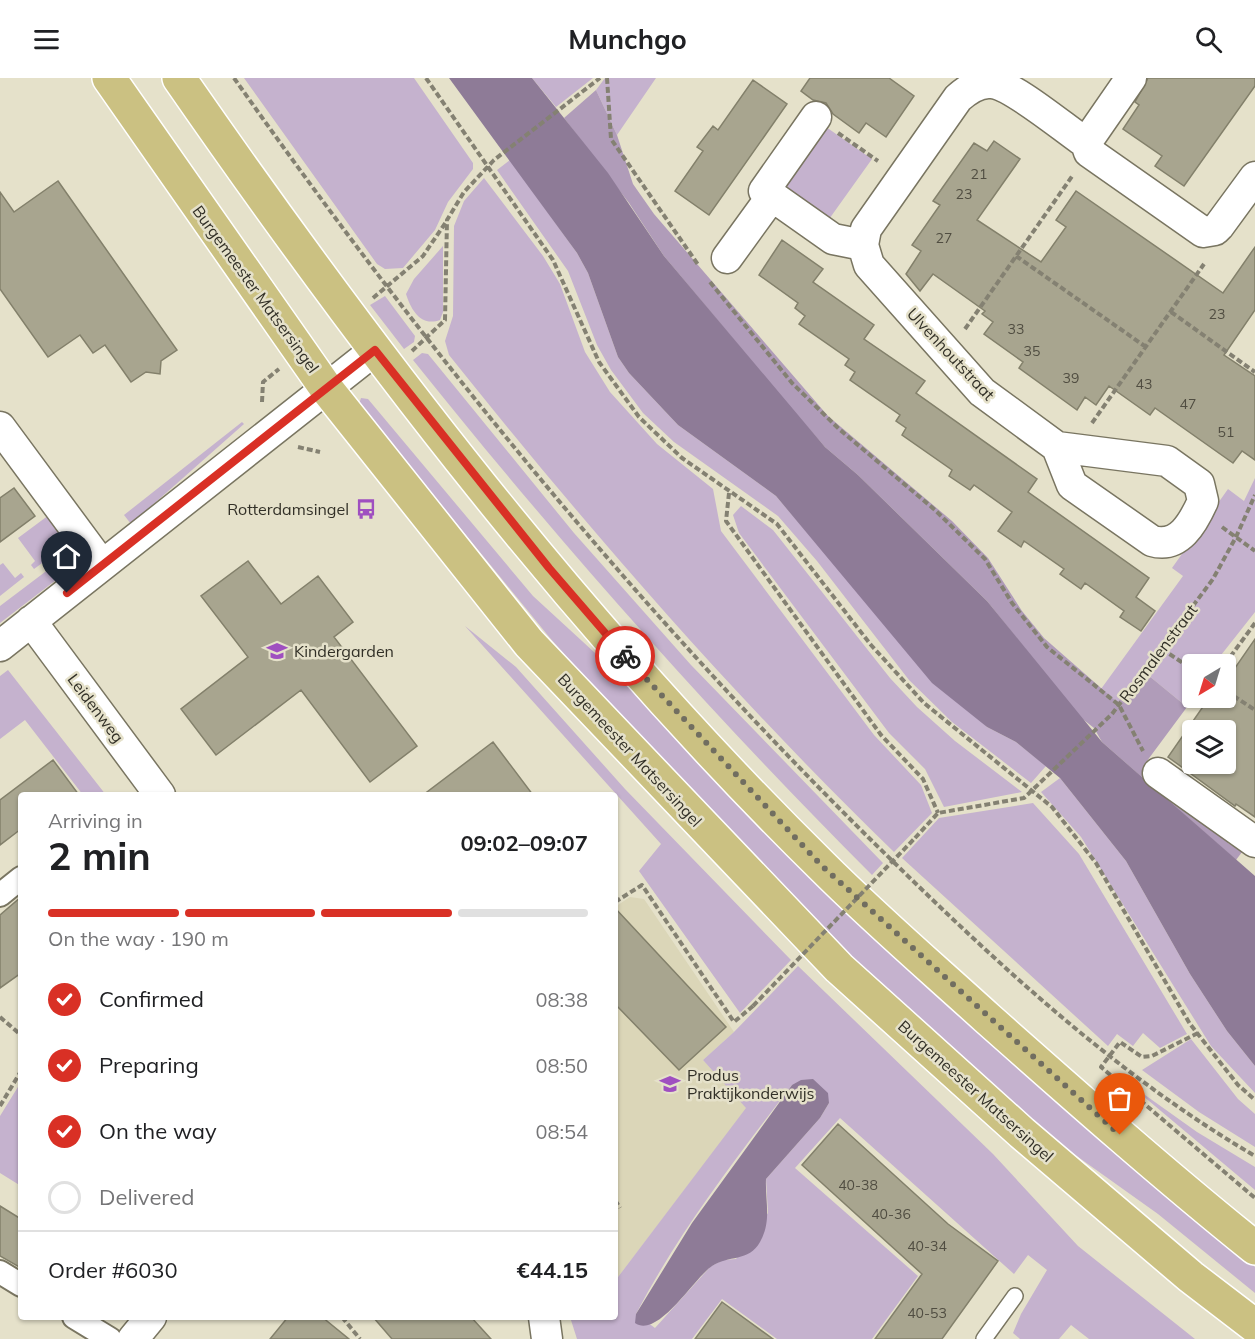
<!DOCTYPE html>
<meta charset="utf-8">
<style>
body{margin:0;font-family:Mulish,sans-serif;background:#f2f2f2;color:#202124;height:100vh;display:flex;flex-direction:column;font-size:22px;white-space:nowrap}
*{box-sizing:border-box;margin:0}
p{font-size:20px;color:#757577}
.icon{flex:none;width:33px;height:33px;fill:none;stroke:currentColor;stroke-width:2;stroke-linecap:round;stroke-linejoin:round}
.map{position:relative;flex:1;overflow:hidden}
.details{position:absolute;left:18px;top:714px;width:600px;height:528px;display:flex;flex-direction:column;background:#fff;border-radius:6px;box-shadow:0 2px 4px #0004}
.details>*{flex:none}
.needle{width:39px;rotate:218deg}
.tools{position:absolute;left:1182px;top:576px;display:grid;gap:12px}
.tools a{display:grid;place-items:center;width:54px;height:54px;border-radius:6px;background:#fff;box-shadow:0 2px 4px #0004;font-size:30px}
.pin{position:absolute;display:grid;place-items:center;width:51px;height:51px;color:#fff;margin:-62px -26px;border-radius:50% 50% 50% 0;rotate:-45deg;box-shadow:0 0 6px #0007}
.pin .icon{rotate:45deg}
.courier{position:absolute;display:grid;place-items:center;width:60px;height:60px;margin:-30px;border:4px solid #d93025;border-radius:50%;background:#fff;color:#222;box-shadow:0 2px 8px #0007}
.head em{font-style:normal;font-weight:700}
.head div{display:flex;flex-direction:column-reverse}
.head{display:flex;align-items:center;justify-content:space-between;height:102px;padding:0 30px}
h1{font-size:39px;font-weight:700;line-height:45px}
.bar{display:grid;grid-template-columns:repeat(4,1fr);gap:9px 6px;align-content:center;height:72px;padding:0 30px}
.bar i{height:8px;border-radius:4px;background:#e0e0e0}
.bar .active{background:#d93025}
.bar p{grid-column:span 4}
.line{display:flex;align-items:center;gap:15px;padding:0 30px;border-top:2px solid #e0e0e0}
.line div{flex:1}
ol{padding:0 30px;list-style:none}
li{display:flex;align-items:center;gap:18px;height:66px}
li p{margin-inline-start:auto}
li .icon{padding:6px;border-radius:50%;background:#d93025;color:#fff;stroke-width:4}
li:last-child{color:#757577}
li i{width:33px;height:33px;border:3px solid #e0e0e0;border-radius:50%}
header{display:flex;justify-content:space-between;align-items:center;height:78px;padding:0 30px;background:#fff;font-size:27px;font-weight:700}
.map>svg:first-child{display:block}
</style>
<header><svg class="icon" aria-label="menu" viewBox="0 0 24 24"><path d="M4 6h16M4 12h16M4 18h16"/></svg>Munchgo<svg class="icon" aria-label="search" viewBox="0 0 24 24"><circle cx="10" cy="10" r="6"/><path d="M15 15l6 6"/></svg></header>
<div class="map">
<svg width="1255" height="1261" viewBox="0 0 1255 1261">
<rect width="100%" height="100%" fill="#e5e1ca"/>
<path fill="#dbd6b8" d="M 630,819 L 644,821 L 734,954 L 703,982 L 747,1030 L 615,1203 L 615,829 Z"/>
<path fill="#c5b2ce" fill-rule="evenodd" d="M 244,0 L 414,0 L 473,85 L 473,91 L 448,124 L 435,152 L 403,190 L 385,191 L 377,186 Z
M 532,0 L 593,0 L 556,29 Z
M 605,0 L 656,0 L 617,57 L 596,12 Z
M 826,49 L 872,81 L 827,144 L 782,112 Z
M 510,82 L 577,175 L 588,195 L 618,279 L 629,295 L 678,347 L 776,418 L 851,506 L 987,649 L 1016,664 L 1046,688 L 1031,705 L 952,644 L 909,602 L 817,483 L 778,438 L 674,364 L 643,335 L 611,292 L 597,267 L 568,193 L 497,92 Z
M 484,100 L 543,178 L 560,206 L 585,274 L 610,314 L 657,366 L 713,411 L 721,453 L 874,657 L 921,707 L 932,735 L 894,774 C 734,619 588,451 449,277 L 445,263 L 453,238 L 454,148 L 464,123 Z
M 443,168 L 443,234 L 440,242 C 421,249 411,232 406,216 L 414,201 Z
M 385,218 L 415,258 L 414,264 L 404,271 L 370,227 Z
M 422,275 L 428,276 L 574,455 L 691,587 L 883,785 L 872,797 C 709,634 557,462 413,282 Z
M 361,320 L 368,321 L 533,518 L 631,608 L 931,911 L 1112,1071 L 1255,1189 L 1255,1215 L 1158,1136 L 1043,1054 L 874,901 L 802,830 L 653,676 L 550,560 L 359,326 Z
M 242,344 L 244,346 L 131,446 L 124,437 Z
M 1255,400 L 1255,534 L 1214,586 L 1192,586 L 1192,619 L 1187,629 L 1148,597 L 1117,624 L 1101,611 L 1183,498 L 1172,490 L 1228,411 L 1244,423 Z
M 741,428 L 773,452 L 890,600 L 917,629 L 955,663 L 1022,714 L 944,729 L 925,691 L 889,655 L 739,455 L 733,437 Z
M 49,437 C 67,466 61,472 34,491 L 31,487 L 35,483 L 18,460 Z
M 3,485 L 15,500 L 21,495 L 24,499 L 0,518 L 0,487 Z
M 49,491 L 56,502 L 0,545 L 0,528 Z
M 465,548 L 516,589 L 625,711 L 791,882 L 740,935 L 639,793 L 661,766 Z
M 8,592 L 106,717 L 83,717 L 25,642 L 0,661 L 0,598 Z
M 1060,700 L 1126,783 L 1190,896 L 1227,953 L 1255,988 L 1255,1015 L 1211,968 L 1081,759 L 1041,714 Z
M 1033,725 L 1079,776 L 1187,956 L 1160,970 L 1143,955 L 1133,968 L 1117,956 L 1108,968 L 902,780 L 939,740 Z
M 798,888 L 993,1076 L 1078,1168 L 1195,1261 L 1089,1261 L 1071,1247 L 1059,1261 L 1020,1261 L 1013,1255 L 1021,1236 L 1047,1192 L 1028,1177 L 1014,1196 L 840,1040 L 795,1090 L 918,1198 L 872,1261 L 777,1261 L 722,1221 L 692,1261 L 577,1261 L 570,1239 L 615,1239 L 615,1203 L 746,1030 L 703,982 L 734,954 ZM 792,1007 L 829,1025 L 820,1040 L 766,1101 L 768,1135 L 736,1181 L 723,1182 L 711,1188 L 655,1250 L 636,1236 C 678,1155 736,1080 792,1007 Z
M 1191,961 L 1238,1021 L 1255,1036 L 1255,1069 L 1199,1034 L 1142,992 Z
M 1124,1002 L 1197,1054 L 1255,1089 L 1255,1112 Z
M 21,1004 L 21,1108 L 0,1095 L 0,1038 Z"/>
<path fill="#b09cb9" d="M 596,12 L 617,57 L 633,106 L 654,136 L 828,338 L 952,443 L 988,480 L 1022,533 L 1044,560 L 1117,624 L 1148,597 L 1187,629 L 1144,687 L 1232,750 L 1228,765 L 1242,774 L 1236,782 L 1102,664 L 1094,650 L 1080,639 L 987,523 L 858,397 L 825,369 L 784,322 L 664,178 L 629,125 L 564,40 Z"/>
<path fill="#8e7b97" d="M 449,0 L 532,0 L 608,95 L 664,178 L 825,369 L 858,397 L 987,523 L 1102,664 L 1255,798 L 1255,988 L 1227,953 L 1190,896 L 1126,783 L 1060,700 L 1016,664 L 987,649 L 932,605 L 776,418 L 678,347 L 629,295 L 618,279 L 588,195 L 577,175 Z
M 813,1001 L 828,1015 L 829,1025 L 820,1040 L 766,1101 C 765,1124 772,1143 760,1164 C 749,1184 728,1177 712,1188 C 694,1200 658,1261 635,1245 L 636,1236 L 692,1145 L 792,1007 L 801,1002 Z"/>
<path fill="#a8a58f" stroke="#83806b" stroke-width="1.5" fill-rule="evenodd" d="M 810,0 L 889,0 L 914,18 L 886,59 L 866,45 L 859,55 L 833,36 L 826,25 L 813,22 L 801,13 Z
M 1148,0 L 1255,0 L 1255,8 L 1184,108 L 1155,88 L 1162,78 L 1123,51 L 1139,27 L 1135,24 Z
M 753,2 L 787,26 L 709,137 L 675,113 L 703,73 L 697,69 L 713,48 L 718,52 Z
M 994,63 L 1020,81 L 977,142 L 1041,184 L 1066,149 L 1056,142 L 1076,113 L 1223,215 L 1255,169 L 1255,232 L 1224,277 L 1255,298 L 1255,382 L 1242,373 L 1233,385 L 1155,330 L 1150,337 L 1109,308 L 1096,327 L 1085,319 L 1077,332 L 1019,290 L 1023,284 L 984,256 L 993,244 L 982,236 L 985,233 L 933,196 L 920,213 L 906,196 L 921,173 L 912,167 L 940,127 L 933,123 L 974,65 L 987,73 Z
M 58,103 L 177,272 L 161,283 L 160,296 L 146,294 L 131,304 L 105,267 L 93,275 L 80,257 L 48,279 L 0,211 L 0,114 L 14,134 Z
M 782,162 L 823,191 L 813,204 L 874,247 L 864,261 L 925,303 L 916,315 L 1037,401 L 1028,414 L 1149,500 L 1136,519 L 1155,533 L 1141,553 L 1120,539 L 1124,533 L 1085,505 L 1081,511 L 1060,496 L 1064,491 L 1024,463 L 1021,469 L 998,453 L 1012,434 L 974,407 L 970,412 L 949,398 L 952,392 L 902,357 L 906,350 L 896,343 L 900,337 L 850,302 L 855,294 L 845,287 L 849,281 L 799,246 L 805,238 L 795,230 L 798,225 L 759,197 Z
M 14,410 L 35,438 L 0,464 L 0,420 Z
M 248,483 L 281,526 L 318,498 L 353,544 L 334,559 L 417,668 L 370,704 L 301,612 L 216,677 L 181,631 L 248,579 L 201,518 Z
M 1255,561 L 1255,739 L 1236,726 L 1235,728 L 1168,679 L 1209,620 L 1226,620 L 1226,603 ZM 1192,652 L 1226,652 L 1226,686 L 1192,686 Z
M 493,664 L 533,717 L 423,717 Z
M 53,682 L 79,717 L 21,717 L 21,751 L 0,767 L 0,722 Z
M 21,819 L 21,895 L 0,910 L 0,837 Z
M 615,830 L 726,949 L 679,992 L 615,926 Z
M 838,1046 L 948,1146 L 998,1183 L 942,1261 L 875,1261 L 922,1196 L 802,1087 Z
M 0,1128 L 21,1141 L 21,1190 L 0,1178 Z
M 722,1224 L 773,1261 L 695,1261 Z
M 288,1239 L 322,1239 L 349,1261 L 270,1261 Z
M 373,1239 L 471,1239 L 491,1261 L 392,1261 Z"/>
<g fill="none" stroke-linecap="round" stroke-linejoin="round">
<g stroke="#797561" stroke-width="18">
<path id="service" d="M 984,1261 L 1015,1218"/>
</g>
<g stroke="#797561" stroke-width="26">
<path id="pedestrian" d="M 0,817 L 21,800
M 0,1194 L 21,1207
M 74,1239 L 110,1261"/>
</g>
<g stroke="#797561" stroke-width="33">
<path id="minor" d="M 1086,65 L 1089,74 L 1203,154 L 1215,152 L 1219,148 L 1255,99
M 1086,65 L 1131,0
M 772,118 L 833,161 L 863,167
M 727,180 L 772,118 L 764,113 L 816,39
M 0,349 L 102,487
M 1057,369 L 1072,407 L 1152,463 C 1179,471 1193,445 1203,423 L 1199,406 L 1167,383 L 1057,369 L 982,314 L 869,187 L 863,167 L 866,151 L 958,20 C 967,12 978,4 991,5 C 1012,6 1066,52 1086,65
M 31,543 L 160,717
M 0,568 L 375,272
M 1158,695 L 1255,764
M 544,1239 L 547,1261
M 133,1261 L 151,1239"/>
</g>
<g stroke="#fff" stroke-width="36">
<path id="primary" d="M 109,0 L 326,310 L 529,565 L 839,890 L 1022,1055 L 1191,1199 L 1255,1248
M 179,0 C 371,277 581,551 822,788 C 875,841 932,890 987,940 C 1075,1018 1163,1096 1255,1170"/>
</g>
<path stroke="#848172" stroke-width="4" stroke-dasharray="6 3" stroke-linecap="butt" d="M 234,0 C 425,271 633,526 868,759 C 987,876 1111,994 1255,1078
M 426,0 L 553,182 L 599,284 L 639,339 L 682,380 L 777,446 L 871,567 L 924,625 L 1052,729 L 1096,785 L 1190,946 L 1238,1007 L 1255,1022
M 607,0 L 611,61 L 699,188
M 838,55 L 878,83
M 1016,178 L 1146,269
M 710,204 L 792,305 L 839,351 L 935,432 L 985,481 L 1012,525 L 1047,569 L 1119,627 L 1143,673
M 373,220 L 423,178 L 446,144
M 1171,234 L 1255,294
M 965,251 L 1073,97
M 412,273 L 445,242 L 447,142 L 464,114 L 494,82 L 600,0
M 262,324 L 263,304 L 279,291
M 1092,345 L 1204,186
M 298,369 L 320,374
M 729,415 L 726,443 L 881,657 L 923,701 L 938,735
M 1222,449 L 1255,473
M 1162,571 L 1192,591
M 1225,586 L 1255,545
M 1226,613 L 1255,632
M 915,760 L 938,735 L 1024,720 L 1112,636 L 1213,501 L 1236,459 L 1255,417
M 615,824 L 642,807 L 734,944 L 753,928
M 0,939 L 21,957
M 1198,955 L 1152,978 L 1142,979 L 1120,964 L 1101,989 L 1255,1120
M 0,1028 L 21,993
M 615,1122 L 620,1130
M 342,1239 L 360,1261"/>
<use href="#service" stroke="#fff" stroke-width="15"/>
<use href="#pedestrian" stroke="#fff" stroke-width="22"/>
<use href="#minor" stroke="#fff" stroke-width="30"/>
<use href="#primary" stroke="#cbc182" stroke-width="33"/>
<path stroke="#848172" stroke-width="4" stroke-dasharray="6 3" stroke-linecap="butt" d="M 753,928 L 915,760"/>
</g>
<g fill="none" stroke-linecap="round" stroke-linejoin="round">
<path stroke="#716e60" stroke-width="6" stroke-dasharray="0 10.8" d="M 625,578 L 821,787 L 1120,1057"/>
<path stroke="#d93025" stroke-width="8" d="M 67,515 L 375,272 L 549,490 L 625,578"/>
</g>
<defs>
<g id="bus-bare" transform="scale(1.62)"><path d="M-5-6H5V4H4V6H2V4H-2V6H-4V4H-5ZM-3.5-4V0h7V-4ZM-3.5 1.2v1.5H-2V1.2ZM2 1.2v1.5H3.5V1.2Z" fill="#9f4fc0" stroke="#e5e1ca" stroke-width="2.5" paint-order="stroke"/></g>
<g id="school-bare" transform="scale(1.62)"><path d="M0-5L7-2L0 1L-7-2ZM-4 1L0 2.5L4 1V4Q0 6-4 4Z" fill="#9f4fc0" stroke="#e5e1ca" stroke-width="2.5" paint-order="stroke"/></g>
</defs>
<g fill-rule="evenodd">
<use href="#bus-bare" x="366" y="431"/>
<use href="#school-bare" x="277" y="573"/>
<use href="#school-bare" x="670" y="1006"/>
</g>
<g text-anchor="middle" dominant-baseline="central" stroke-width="5" stroke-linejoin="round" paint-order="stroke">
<g font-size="14" fill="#504d41">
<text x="979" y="96">21</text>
<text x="964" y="116">23</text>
<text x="944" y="160">27</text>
<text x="1217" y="236">23</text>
<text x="1016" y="251">33</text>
<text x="1032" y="273">35</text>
<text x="1071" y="300">39</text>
<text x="1144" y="306">43</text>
<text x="1188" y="326">47</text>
<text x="1226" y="354">51</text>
<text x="858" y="1107">40-38</text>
<text x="891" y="1136">40-36</text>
<text x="927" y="1168">40-34</text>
<text x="927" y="1235">40-53</text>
</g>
<g font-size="16" fill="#323027" stroke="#e5e1ca">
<text transform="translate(256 211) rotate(54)">Burgemeester Matsersingel</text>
<text transform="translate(951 276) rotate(47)">Ulvenhoutstraat</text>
<text transform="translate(1158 575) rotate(-53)">Rosmalenstraat</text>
<text transform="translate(96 630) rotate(53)">Leidenweg</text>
<text transform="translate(630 672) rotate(47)">Burgemeester Matsersingel</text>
<text transform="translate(976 1013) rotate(42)">Burgemeester Matsersingel</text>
</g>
<g font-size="16" fill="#323027" stroke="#e5e1ca" text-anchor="start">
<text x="349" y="431" text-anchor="end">Rotterdamsingel</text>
<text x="294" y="573">Kindergarden</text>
<text x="687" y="997">Produs<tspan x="687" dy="18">Praktijkonderwijs</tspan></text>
</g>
</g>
</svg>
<div class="tools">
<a><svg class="needle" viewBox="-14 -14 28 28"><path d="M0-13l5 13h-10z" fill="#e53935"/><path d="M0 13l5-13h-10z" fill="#757577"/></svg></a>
<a><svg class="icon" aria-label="layers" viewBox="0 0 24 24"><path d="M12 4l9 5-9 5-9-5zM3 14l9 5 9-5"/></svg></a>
</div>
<div class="pin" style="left:1120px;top:1057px;background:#ea580c"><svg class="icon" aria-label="bag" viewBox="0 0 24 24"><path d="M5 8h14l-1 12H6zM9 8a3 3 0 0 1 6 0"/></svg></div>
<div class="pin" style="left:67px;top:515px;background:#1f2937"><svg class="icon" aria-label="home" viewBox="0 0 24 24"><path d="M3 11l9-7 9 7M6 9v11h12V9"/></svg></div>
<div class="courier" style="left:625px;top:578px"><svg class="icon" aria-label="bike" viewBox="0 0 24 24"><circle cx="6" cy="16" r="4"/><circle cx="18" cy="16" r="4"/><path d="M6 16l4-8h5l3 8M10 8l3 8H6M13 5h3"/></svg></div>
<section class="details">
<div class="head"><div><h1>2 min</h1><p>Arriving in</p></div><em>09:02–09:07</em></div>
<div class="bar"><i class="active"></i><i class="active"></i><i class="active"></i><i></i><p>On the way · 190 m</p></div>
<ol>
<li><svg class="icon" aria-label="check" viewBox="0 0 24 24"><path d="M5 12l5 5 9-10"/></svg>Confirmed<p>08:38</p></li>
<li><svg class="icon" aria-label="check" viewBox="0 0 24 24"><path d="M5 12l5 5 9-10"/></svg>Preparing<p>08:50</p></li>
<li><svg class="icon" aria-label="check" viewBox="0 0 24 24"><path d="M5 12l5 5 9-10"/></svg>On the way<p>08:54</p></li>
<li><i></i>Delivered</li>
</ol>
<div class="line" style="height:78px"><div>Order #6030</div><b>€44.15</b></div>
</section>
</div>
